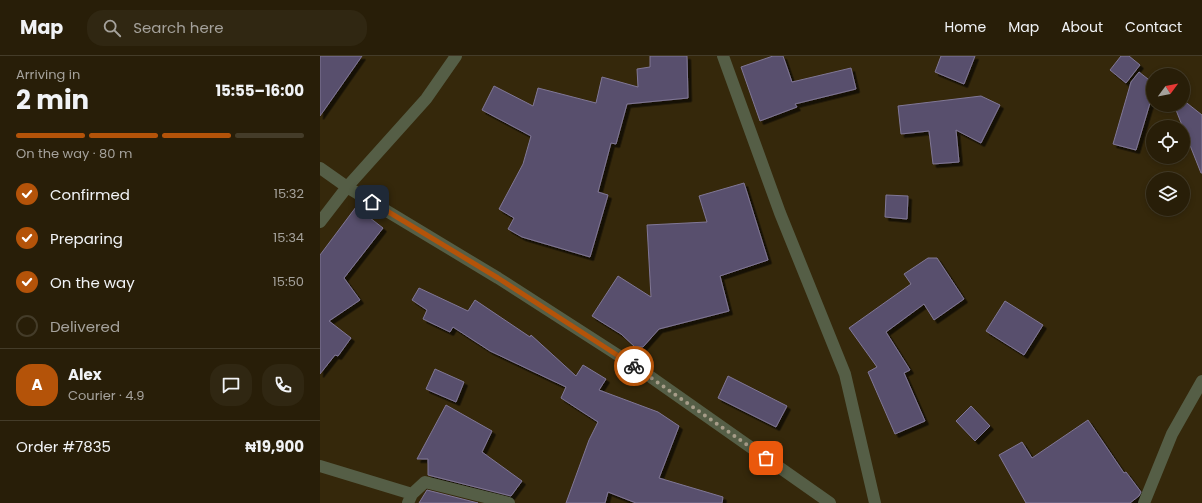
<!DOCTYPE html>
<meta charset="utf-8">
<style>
body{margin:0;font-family:Poppins,sans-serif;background:#302712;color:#f1f3f6;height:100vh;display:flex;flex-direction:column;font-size:15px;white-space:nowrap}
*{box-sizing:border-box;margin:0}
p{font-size:13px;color:#a5a29c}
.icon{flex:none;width:22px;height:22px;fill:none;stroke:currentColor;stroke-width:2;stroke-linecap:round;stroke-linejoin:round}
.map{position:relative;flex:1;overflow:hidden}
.details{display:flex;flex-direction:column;background:#281e08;width:320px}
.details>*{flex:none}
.needle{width:26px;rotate:58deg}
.buttons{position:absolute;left:826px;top:12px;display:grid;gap:8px}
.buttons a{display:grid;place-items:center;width:44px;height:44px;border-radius:50%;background:#281e08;box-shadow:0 2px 6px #0003,0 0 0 1px #443c29;font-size:20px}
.pin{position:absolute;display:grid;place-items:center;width:34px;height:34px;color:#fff;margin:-17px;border-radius:8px;box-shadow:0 2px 6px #0006}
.courier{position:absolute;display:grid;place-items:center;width:40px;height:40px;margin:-20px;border:3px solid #b45309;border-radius:50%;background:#fff;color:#222;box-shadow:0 1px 5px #0007}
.headline em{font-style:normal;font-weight:700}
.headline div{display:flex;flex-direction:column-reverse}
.headline{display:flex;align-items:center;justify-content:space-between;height:68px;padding:0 16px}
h1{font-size:26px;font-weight:700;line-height:30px}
.bar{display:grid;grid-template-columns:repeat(4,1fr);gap:6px 4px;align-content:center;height:48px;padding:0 16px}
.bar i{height:5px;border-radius:3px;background:#443c29}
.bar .selected{background:#b45309}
.bar p{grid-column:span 4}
.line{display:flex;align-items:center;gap:10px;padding:0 16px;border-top:1px solid #443c29}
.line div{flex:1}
.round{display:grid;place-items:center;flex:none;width:42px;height:42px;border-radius:16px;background:#302712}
ol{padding:0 16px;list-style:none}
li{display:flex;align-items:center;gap:12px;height:44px}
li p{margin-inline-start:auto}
li .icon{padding:4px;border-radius:50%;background:#b45309;color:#fff;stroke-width:4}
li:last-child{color:#a5a29c}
li i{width:22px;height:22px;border:2px solid #443c29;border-radius:50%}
header{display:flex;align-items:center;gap:24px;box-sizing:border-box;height:56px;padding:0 20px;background:#281e08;border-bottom:1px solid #443c29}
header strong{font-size:19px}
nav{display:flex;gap:22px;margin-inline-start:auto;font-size:14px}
.search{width:280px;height:36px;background:#302712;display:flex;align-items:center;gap:10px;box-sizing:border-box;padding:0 14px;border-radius:16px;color:#a5a29c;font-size:15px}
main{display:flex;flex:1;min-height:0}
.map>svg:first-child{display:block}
</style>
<header>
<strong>Map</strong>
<div class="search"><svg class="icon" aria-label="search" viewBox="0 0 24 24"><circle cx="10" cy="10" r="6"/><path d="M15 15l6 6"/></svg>Search here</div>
<nav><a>Home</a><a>Map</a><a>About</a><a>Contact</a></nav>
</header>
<main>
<section class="details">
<div class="headline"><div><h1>2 min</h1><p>Arriving in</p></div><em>15:55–16:00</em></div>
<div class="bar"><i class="selected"></i><i class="selected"></i><i class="selected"></i><i></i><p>On the way · 80 m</p></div>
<ol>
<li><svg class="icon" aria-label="check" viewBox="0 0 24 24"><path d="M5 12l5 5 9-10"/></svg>Confirmed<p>15:32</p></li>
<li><svg class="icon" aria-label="check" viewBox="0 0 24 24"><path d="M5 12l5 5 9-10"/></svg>Preparing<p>15:34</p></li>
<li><svg class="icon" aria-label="check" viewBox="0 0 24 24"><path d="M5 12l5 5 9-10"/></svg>On the way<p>15:50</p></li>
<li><i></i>Delivered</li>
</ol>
<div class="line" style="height:72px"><b class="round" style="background:#b45309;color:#fff">A</b><div><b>Alex</b><p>Courier · 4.9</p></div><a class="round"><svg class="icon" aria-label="chat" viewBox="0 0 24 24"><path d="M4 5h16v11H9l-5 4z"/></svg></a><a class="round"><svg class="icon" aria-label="phone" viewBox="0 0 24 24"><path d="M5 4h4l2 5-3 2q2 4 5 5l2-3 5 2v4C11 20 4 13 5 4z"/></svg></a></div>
<div class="line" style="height:52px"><div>Order #7835</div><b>₦19,900</b></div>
</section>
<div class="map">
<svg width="882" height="447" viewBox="0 0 882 447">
<defs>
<filter id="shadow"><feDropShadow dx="3.5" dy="3.5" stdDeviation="0" flood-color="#0009"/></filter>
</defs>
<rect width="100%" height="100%" fill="#35280b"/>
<path fill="#59506d" stroke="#807796" filter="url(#shadow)" d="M 0,0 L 42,0 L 0,60 Z
M 330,0 L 367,0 L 368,42 L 307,48 L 296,88 L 291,87 L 278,136 L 288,139 L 270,201 L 202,181 L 188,173 L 194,162 L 179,153 L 203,108 L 211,80 L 162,54 L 174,30 L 213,50 L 218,32 L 276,47 L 282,21 L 318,31 L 317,13 L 330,11 Z
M 453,0 L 463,0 L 472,26 L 531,12 L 536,33 L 475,48 L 477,51 L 440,65 L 421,11 Z
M 621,0 L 655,0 L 644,28 L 615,16 Z
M 801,0 L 809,0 L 820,9 L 806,27 L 790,14 Z
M 819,16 L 833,27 L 833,37 L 816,94 L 793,88 L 811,26 Z
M 661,40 L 680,49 L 661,87 L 636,74 L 639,106 L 613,108 L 609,75 L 581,78 L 578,50 Z
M 863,44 L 882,59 L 882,117 L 881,117 L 854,49 L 863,49 Z
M 424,127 L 448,204 L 400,220 L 409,255 L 339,273 L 323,291 L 315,291 L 301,278 L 272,260 L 298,220 L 331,241 L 327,169 L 387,166 L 379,140 Z
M 566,139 L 588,140 L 587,163 L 565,161 Z
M 36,151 L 63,172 L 24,222 L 40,244 L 9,265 L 31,282 L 18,300 L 15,299 L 0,318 L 0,199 Z
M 608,202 L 617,202 L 644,243 L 614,264 L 604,248 L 566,276 L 590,314 L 584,317 L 605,365 L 575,378 L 548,316 L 557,311 L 529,272 L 591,228 L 584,218 Z
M 99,232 L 148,255 L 155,244 L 210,281 L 211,279 L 256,320 L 263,309 L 286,323 L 279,334 L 338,356 L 359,370 L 339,422 L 403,441 L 402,447 L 316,447 L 288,436 L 285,447 L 246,447 L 269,384 L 278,366 L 241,342 L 246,331 L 170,295 L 133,271 L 130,276 L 103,263 L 107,254 L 92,244 Z
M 685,245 L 723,269 L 704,299 L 666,275 Z
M 115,313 L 144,326 L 136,346 L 106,333 Z
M 408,320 L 467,350 L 456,371 L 398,342 Z
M 126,349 L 172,375 L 162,396 L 202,425 L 191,440 L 108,419 L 108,403 L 97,403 Z
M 651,350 L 670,370 L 655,385 L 636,365 Z
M 768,364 L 804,417 L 806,416 L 821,436 L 819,440 L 810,447 L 706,447 L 679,399 L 702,386 L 712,402 Z
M 107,434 L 158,447 L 99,447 Z"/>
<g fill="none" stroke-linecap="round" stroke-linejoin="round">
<path stroke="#555e46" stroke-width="12" d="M 403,0 L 460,157 L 525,318 L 555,447
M 0,112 L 27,131 L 178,222 L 318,312 L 510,447
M 0,166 L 27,131 L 106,43 L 136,0
M 0,410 L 92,438
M 88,447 L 92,438 L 105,426 L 189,447
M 824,447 L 852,378 L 882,325"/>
</g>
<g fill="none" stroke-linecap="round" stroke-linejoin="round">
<path stroke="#a69c88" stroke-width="4" stroke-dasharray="0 7.2" d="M 314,310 L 446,402"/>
<path stroke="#b45309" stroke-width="5" d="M 52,146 L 178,222 L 314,310"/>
</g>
</svg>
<div class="buttons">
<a><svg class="needle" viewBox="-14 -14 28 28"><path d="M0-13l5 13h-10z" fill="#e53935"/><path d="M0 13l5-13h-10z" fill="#a5a29c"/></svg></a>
<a><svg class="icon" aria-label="locate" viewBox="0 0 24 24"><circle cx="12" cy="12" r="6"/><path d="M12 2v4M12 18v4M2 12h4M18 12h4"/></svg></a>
<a><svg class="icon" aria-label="layers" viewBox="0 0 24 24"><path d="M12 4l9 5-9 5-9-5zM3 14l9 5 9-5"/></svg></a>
</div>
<div class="pin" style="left:446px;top:402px;background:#ea580c"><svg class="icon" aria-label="bag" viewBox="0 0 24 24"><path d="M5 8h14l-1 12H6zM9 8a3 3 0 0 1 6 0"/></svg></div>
<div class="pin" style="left:52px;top:146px;background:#1f2937"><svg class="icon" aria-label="home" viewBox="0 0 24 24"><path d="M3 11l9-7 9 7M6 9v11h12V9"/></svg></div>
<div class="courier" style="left:314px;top:310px"><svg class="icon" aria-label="bike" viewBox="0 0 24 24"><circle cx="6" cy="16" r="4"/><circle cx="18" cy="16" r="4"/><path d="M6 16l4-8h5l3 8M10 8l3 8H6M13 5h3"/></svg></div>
</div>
</main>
